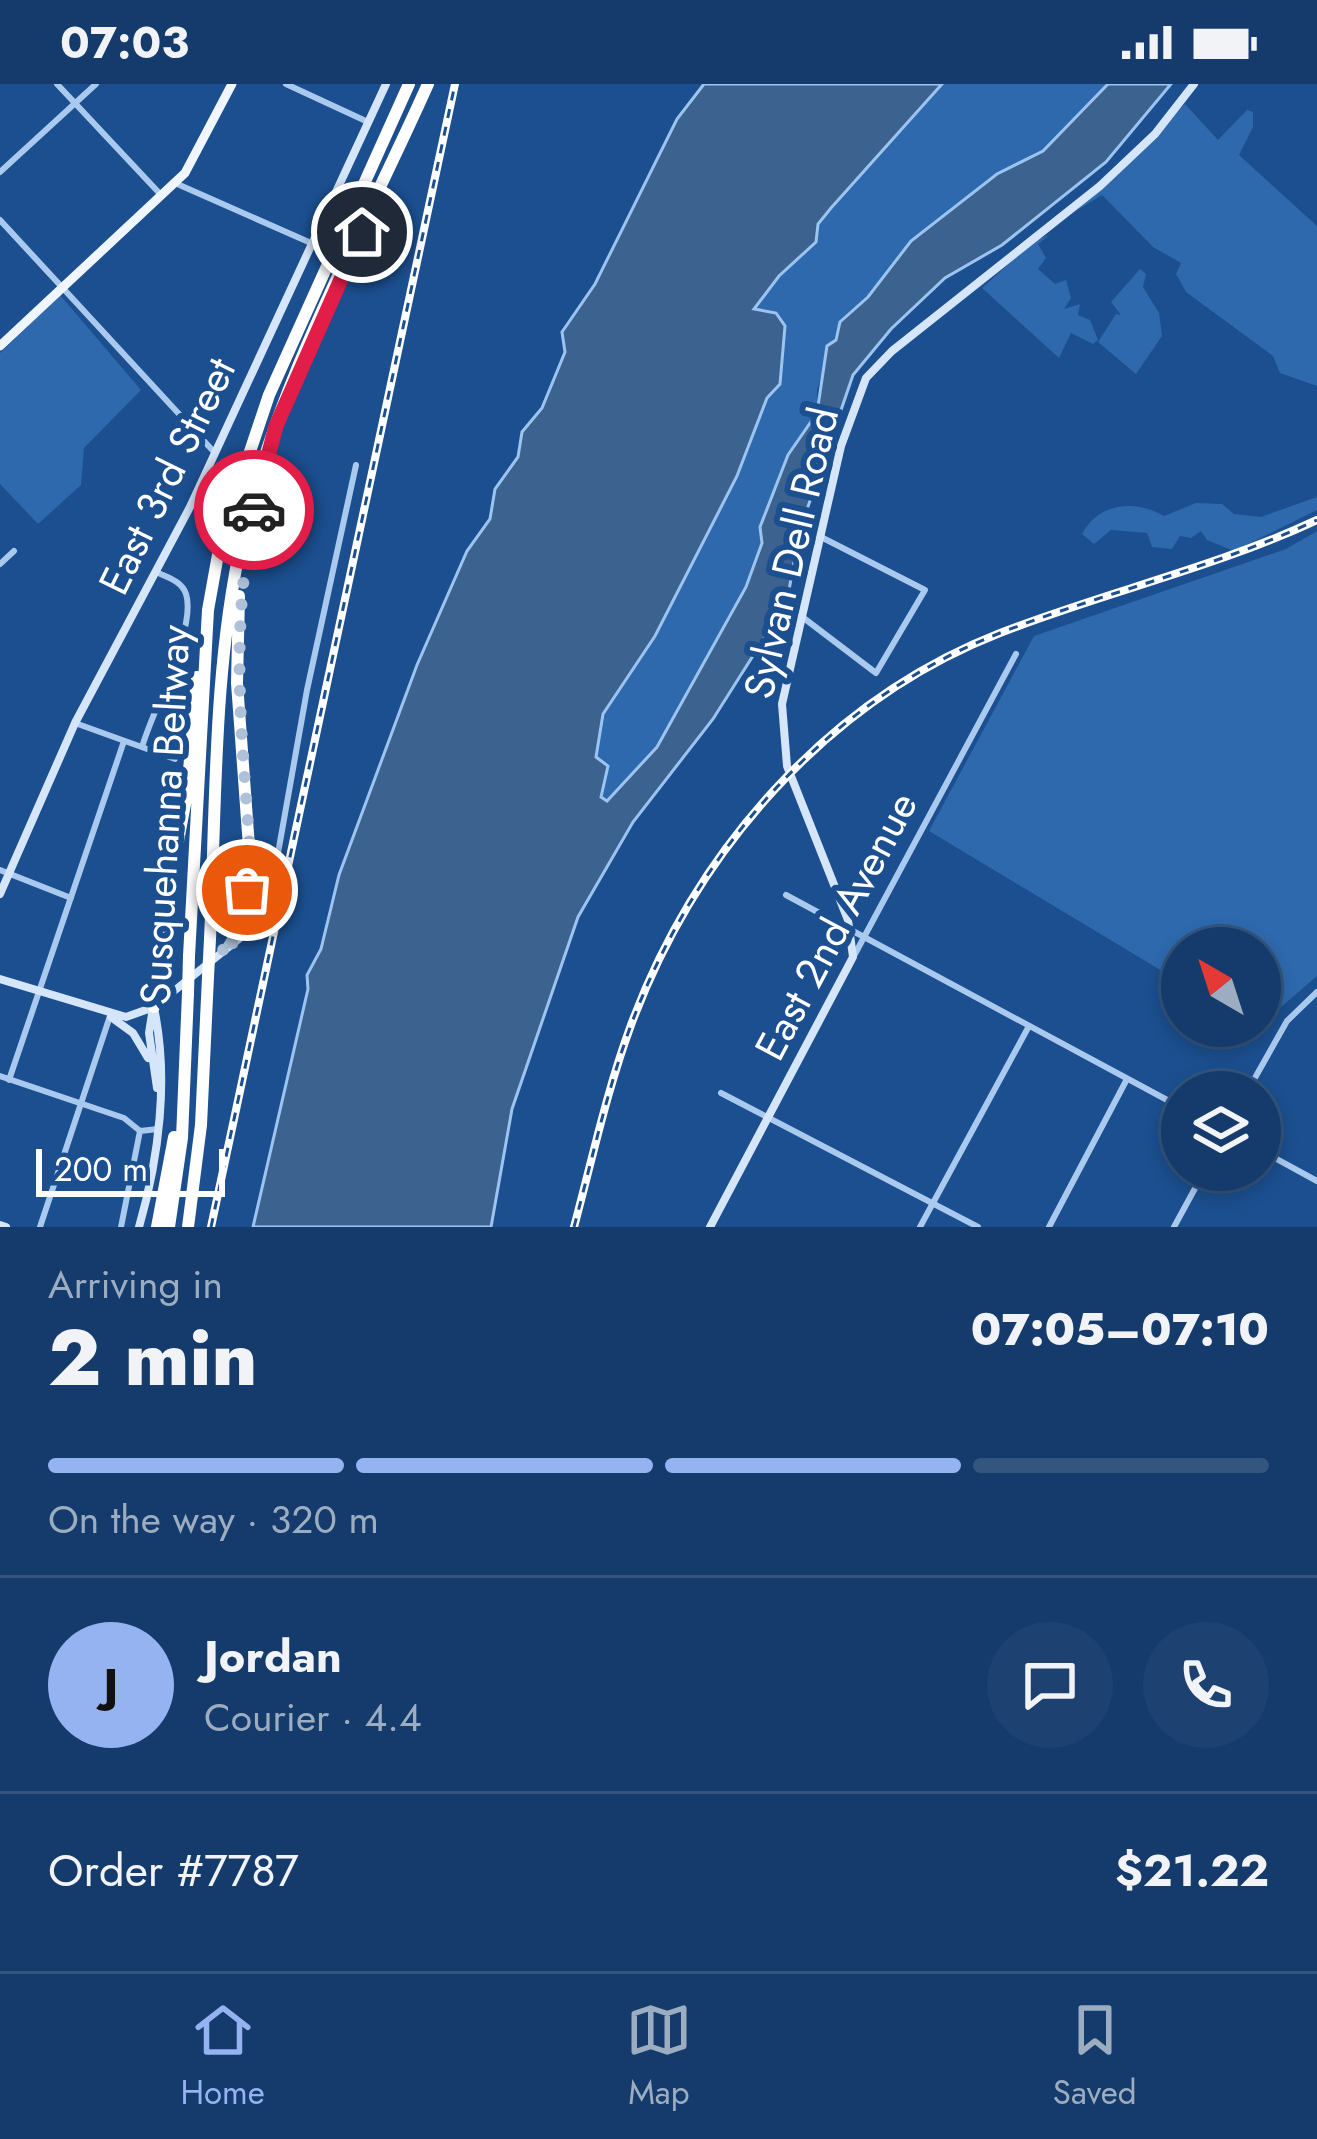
<!DOCTYPE html>
<meta charset="utf-8">
<style>
body{margin:0;font-family:Jost,sans-serif;background:#1d4271;color:#f1f3f6;height:100vh;display:flex;flex-direction:column;font-size:45px;white-space:nowrap}
*{box-sizing:border-box;margin:0}
p{font-size:39px;color:#9dadc1}
.icon{flex:none;width:66px;height:66px;fill:none;stroke:currentColor;stroke-width:2;stroke-linecap:round;stroke-linejoin:round}
.map{position:relative;height:1143px;overflow:hidden}
.details{display:flex;flex-direction:column;background:#143b6b;flex:1}
.details>*{flex:none}
.needle{width:78px;rotate:321deg}
.controls{position:absolute;left:1161px;top:843px;display:grid;gap:24px}
.controls a{display:grid;place-items:center;width:120px;height:120px;border-radius:50%;background:#143b6b;box-shadow:0 6px 18px #0003,0 0 0 3px #33557e;font-size:60px}
.scale{position:absolute;left:36px;bottom:30px;width:189px;box-sizing:border-box;padding-left:12px;border:6px solid #fff;border-top:0;font-size:33px;line-height:42px;white-space:nowrap;color:#fff;-webkit-text-stroke:9px #1b4f8f;paint-order:stroke}
.pin{position:absolute;display:grid;place-items:center;width:102px;height:102px;color:#fff;margin:-51px;border:6px solid #fff;border-radius:50%;box-shadow:0 3px 12px #0007}
.courier{position:absolute;display:grid;place-items:center;width:120px;height:120px;margin:-60px;border:9px solid #e11d48;border-radius:50%;background:#fff;color:#222;box-shadow:0 3px 15px #0007}
.head em{font-style:normal;font-weight:800}
.head div{display:flex;flex-direction:column-reverse}
.head{display:flex;align-items:center;justify-content:space-between;height:204px;padding:0 48px}
h1{font-size:78px;font-weight:800;line-height:90px}
.bar{display:grid;grid-template-columns:repeat(4,1fr);gap:18px 12px;align-content:center;height:144px;padding:0 48px}
.bar i{height:15px;border-radius:9px;background:#33557e}
.bar .current{background:#95b2f1}
.bar p{grid-column:span 4}
.line{display:flex;align-items:center;gap:30px;padding:0 48px;border-top:3px solid #33557e}
.line div{flex:1}
.round{display:grid;place-items:center;flex:none;width:126px;height:126px;border-radius:63px;background:#1d4271}
.status{display:flex;justify-content:space-between;align-items:center;height:84px;padding:0 60px;background:#143b6b;direction:ltr}
.status svg{height:33px;fill:currentColor}
.tabs{display:flex;justify-content:space-around;align-items:center;height:168px;border-top:3px solid #33557e;background:#143b6b;font-size:33px;color:#9dadc1}
.tabs a{display:grid;justify-items:center;gap:6px}
.tabs .current{color:#95b2f1}
.map>svg:first-child{display:block}
</style>
<div class="status"><b>07:03</b><svg viewBox="0 0 49 12"><path d="M0 12V9h3v3zM5 12V6h3v6zM10 12V3h3v9zM15 12V0h3v12zM26 1h20v11H26zM47 4h2v5h-2z"/></svg></div>
<div class="map">
<svg width="1317" height="1143" viewBox="0 0 1317 1143">
<rect width="100%" height="100%" fill="#1b4f8f"/>
<path fill="#2e69ad" d="M 942,0 L 1108,0 L 1043,67 L 997,90 L 911,157 L 868,213 L 840,238 L 817,306 L 817,329 L 788,371 L 760,443 L 762,459 L 746,502 L 657,663 L 607,717 L 600,714 L 596,674 L 603,630 L 655,552 L 737,392 L 767,314 L 779,300 L 766,229 L 754,226 L 779,192 L 816,159 L 818,140 L 831,124 Z
M 1185,20 L 1218,56 L 1247,26 L 1253,28 L 1253,43 L 1239,71 L 1317,142 L 1317,302 L 1280,289 L 1273,272 L 1186,208 L 1176,190 L 1181,179 L 1153,163 L 1102,111 L 1076,127 Z
M 1051,150 L 1038,160 L 1046,174 L 1038,185 L 1055,200 L 1066,196 L 1071,214 L 1064,225 L 1080,220 L 1078,231 L 1090,236 L 1098,256 L 1093,260 L 1071,249 L 1059,274 L 982,204 L 1033,158 Z
M 1140,185 L 1146,190 L 1143,203 L 1159,229 L 1162,252 L 1136,290 L 1098,258 L 1116,230 L 1121,231 L 1111,218 Z
M 60,211 L 141,306 L 84,364 L 81,401 L 38,440 L 0,400 L 0,269 Z
M 1317,413 L 1317,426 L 1234,467 L 1207,456 L 1201,447 L 1191,454 L 1180,452 L 1172,465 L 1152,463 L 1147,449 L 1111,446 L 1094,460 L 1082,450 C 1098,419 1135,415 1164,432 L 1196,419 L 1222,420 L 1234,430 L 1261,433 Z
M 1317,447 L 1317,892 L 1260,941 L 1260,864 L 1182,864 L 1182,899 L 929,747 L 1034,552 L 1286,465 Z"/>
<path fill="#3c6290" stroke="#9cc4f0" stroke-width="3" d="M 704,0 L 942,0 L 831,124 L 818,140 L 816,158 L 779,192 L 754,225 L 776,229 L 785,242 L 780,300 L 767,314 L 737,392 L 655,552 L 603,630 L 596,673 L 608,682 L 601,713 L 607,717 L 657,663 L 746,503 L 762,459 L 760,443 L 788,371 L 817,329 L 827,262 L 836,256 L 840,238 L 868,213 L 911,157 L 997,90 L 1043,67 L 1108,0 L 1171,0 L 1106,78 L 1002,161 L 945,194 L 891,245 L 853,291 L 799,449 L 787,518 L 713,635 L 633,738 L 578,833 L 512,1025 L 491,1143 L 253,1143 L 308,905 L 307,891 L 321,865 L 339,791 L 417,581 L 467,467 L 490,435 L 495,405 L 518,373 L 522,348 L 542,324 L 565,268 L 562,248 L 595,200 L 677,35 Z"/>
<g fill="none" stroke-linecap="round" stroke-linejoin="round">
<path stroke="#a9c9ee" stroke-width="6" d="M 57,0 L 162,112
M 286,0 L 368,38
M 0,88 L 96,0
M 175,99 L 311,159
M 0,136 L 215,369
M 0,480 L 14,467
M 801,532 L 876,589 L 925,506 L 821,453
M 75,639 L 175,675
M 142,663 C 152,627 197,544 186,510 C 182,497 167,493 156,488
M 0,786 L 71,814
M 786,811 L 1182,1024
M 252,817 L 275,794
M 225,863 L 237,843 L 241,813 L 275,786 L 307,606 L 356,381
M 855,870 L 1016,570
M 0,992 L 124,1034 L 140,1047 L 158,1045
M 9,996 L 124,657
M 1247,1008 L 1287,937 L 1317,908
M 721,1009 L 978,1143
M 1260,1066 L 1317,1097
M 40,1143 L 110,932
M 121,1143 L 140,1047
M 920,1143 L 1029,942
M 1049,1143 L 1127,995
M 1174,1143 L 1205,1086"/>
<path stroke="#d6e6fa" stroke-width="8" d="M 0,810 L 75,639 L 190,423 L 386,0
M 0,895 L 126,933 L 154,923 L 240,854 L 250,837 L 252,805
M 152,930 L 149,949 L 157,1004
M 111,933 L 133,949 L 148,974
M 0,1141 L 6,1143
M 139,1143 C 159,1074 169,994 154,924
M 710,1143 L 853,873 L 848,836 L 787,682 L 782,620 L 841,362 L 866,294 L 892,267 L 1100,102 L 1155,50 L 1194,0"/>
<path stroke="#f0f6ff" stroke-width="9" d="M 0,262 L 185,89 L 232,0"/>
<path stroke="#fff" stroke-width="12" d="M 239,512 L 237,599 L 252,804
M 250,787 L 271,793
M 210,855 C 216,722 213,585 242,455 C 277,297 362,148 428,0
M 189,872 L 208,526 L 221,454 L 269,311 L 409,0
M 154,923 L 154,883 L 187,710 L 197,593
M 157,1143 L 174,1053
M 169,1143 L 182,1054 L 188,909
M 188,1143 L 201,1041 L 208,893"/>
<g stroke="#fff" stroke-width="8">
<path id="rail" d="M 211,1143 L 455,0
M 574,1143 C 592,1076 607,1006 631,941 C 695,769 826,617 1000,549 C 1105,508 1214,484 1317,436"/>
</g>
<use href="#rail" stroke="#1b4f8f" stroke-width="3" stroke-dasharray="9" stroke-linecap="butt"/>
<path stroke="#fff" stroke-width="12" d="M 208,893 L 210,855
M 188,909 L 189,872"/>
</g>
<g fill="none" stroke-linecap="round" stroke-linejoin="round">
<path stroke="#afc1d8" stroke-width="12" stroke-dasharray="0 21.6" d="M 247,806 C 233,824 238,847 220,870 L 243,850 L 253,817 C 246,675 226,570 254,426"/>
<path stroke="#e11d48" stroke-width="15" d="M 254,426 L 276,342 L 362,148"/>
</g>
<g text-anchor="middle" dominant-baseline="central" stroke-width="12" stroke-linejoin="round" paint-order="stroke">
<g font-size="42" fill="#fff" stroke="#1b4f8f">
<text transform="translate(167 392) rotate(-64)">East 3rd Street</text>
<text transform="translate(791 469) rotate(-77)">Sylvan Dell Road</text>
<text transform="translate(165 731) rotate(-87)">Susquehanna Beltway</text>
<text transform="translate(836 842) rotate(-62)">East 2nd Avenue</text>
</g>
</g>
</svg>
<div class="controls">
<a><svg class="needle" viewBox="-14 -14 28 28"><path d="M0-13l5 13h-10z" fill="#e53935"/><path d="M0 13l5-13h-10z" fill="#9dadc1"/></svg></a>
<a><svg class="icon" aria-label="layers" viewBox="0 0 24 24"><path d="M12 4l9 5-9 5-9-5zM3 14l9 5 9-5"/></svg></a>
</div>
<div class="scale">200 m</div>
<div class="pin" style="left:247px;top:806px;background:#ea580c"><svg class="icon" aria-label="bag" viewBox="0 0 24 24"><path d="M5 8h14l-1 12H6zM9 8a3 3 0 0 1 6 0"/></svg></div>
<div class="pin" style="left:362px;top:148px;background:#1f2937"><svg class="icon" aria-label="home" viewBox="0 0 24 24"><path d="M3 11l9-7 9 7M6 9v11h12V9"/></svg></div>
<div class="courier" style="left:254px;top:426px"><svg class="icon" aria-label="car" viewBox="0 0 24 24"><path d="M5 17H2v-5l4-1 3-4h7l3 4 3 1v5h-3M9 17h6M6 11h13"/><circle cx="7" cy="17" r="2"/><circle cx="17" cy="17" r="2"/></svg></div>
</div>
<section class="details">
<div class="head"><div><h1>2 min</h1><p>Arriving in</p></div><em>07:05–07:10</em></div>
<div class="bar"><i class="current"></i><i class="current"></i><i class="current"></i><i></i><p>On the way · 320 m</p></div>
<div class="line" style="height:216px"><b class="round" style="background:#95b2f1;color:#111">J</b><div><b>Jordan</b><p>Courier · 4.4</p></div><a class="round"><svg class="icon" aria-label="chat" viewBox="0 0 24 24"><path d="M4 5h16v11H9l-5 4z"/></svg></a><a class="round"><svg class="icon" aria-label="phone" viewBox="0 0 24 24"><path d="M5 4h4l2 5-3 2q2 4 5 5l2-3 5 2v4C11 20 4 13 5 4z"/></svg></a></div>
<div class="line" style="height:156px"><div>Order #7787</div><b>$21.22</b></div>
</section>
<nav class="tabs">
<a class="current"><svg class="icon" aria-label="home" viewBox="0 0 24 24"><path d="M3 11l9-7 9 7M6 9v11h12V9"/></svg>Home</a>
<a><svg class="icon" aria-label="map" viewBox="0 0 24 24"><path d="M3 6l6-2 6 2 6-2v14l-6 2-6-2-6 2zM9 4v14M15 6v14"/></svg>Map</a>
<a><svg class="icon" aria-label="saved" viewBox="0 0 24 24"><path d="M7 4h10v16l-5-4-5 4z"/></svg>Saved</a>
</nav>
